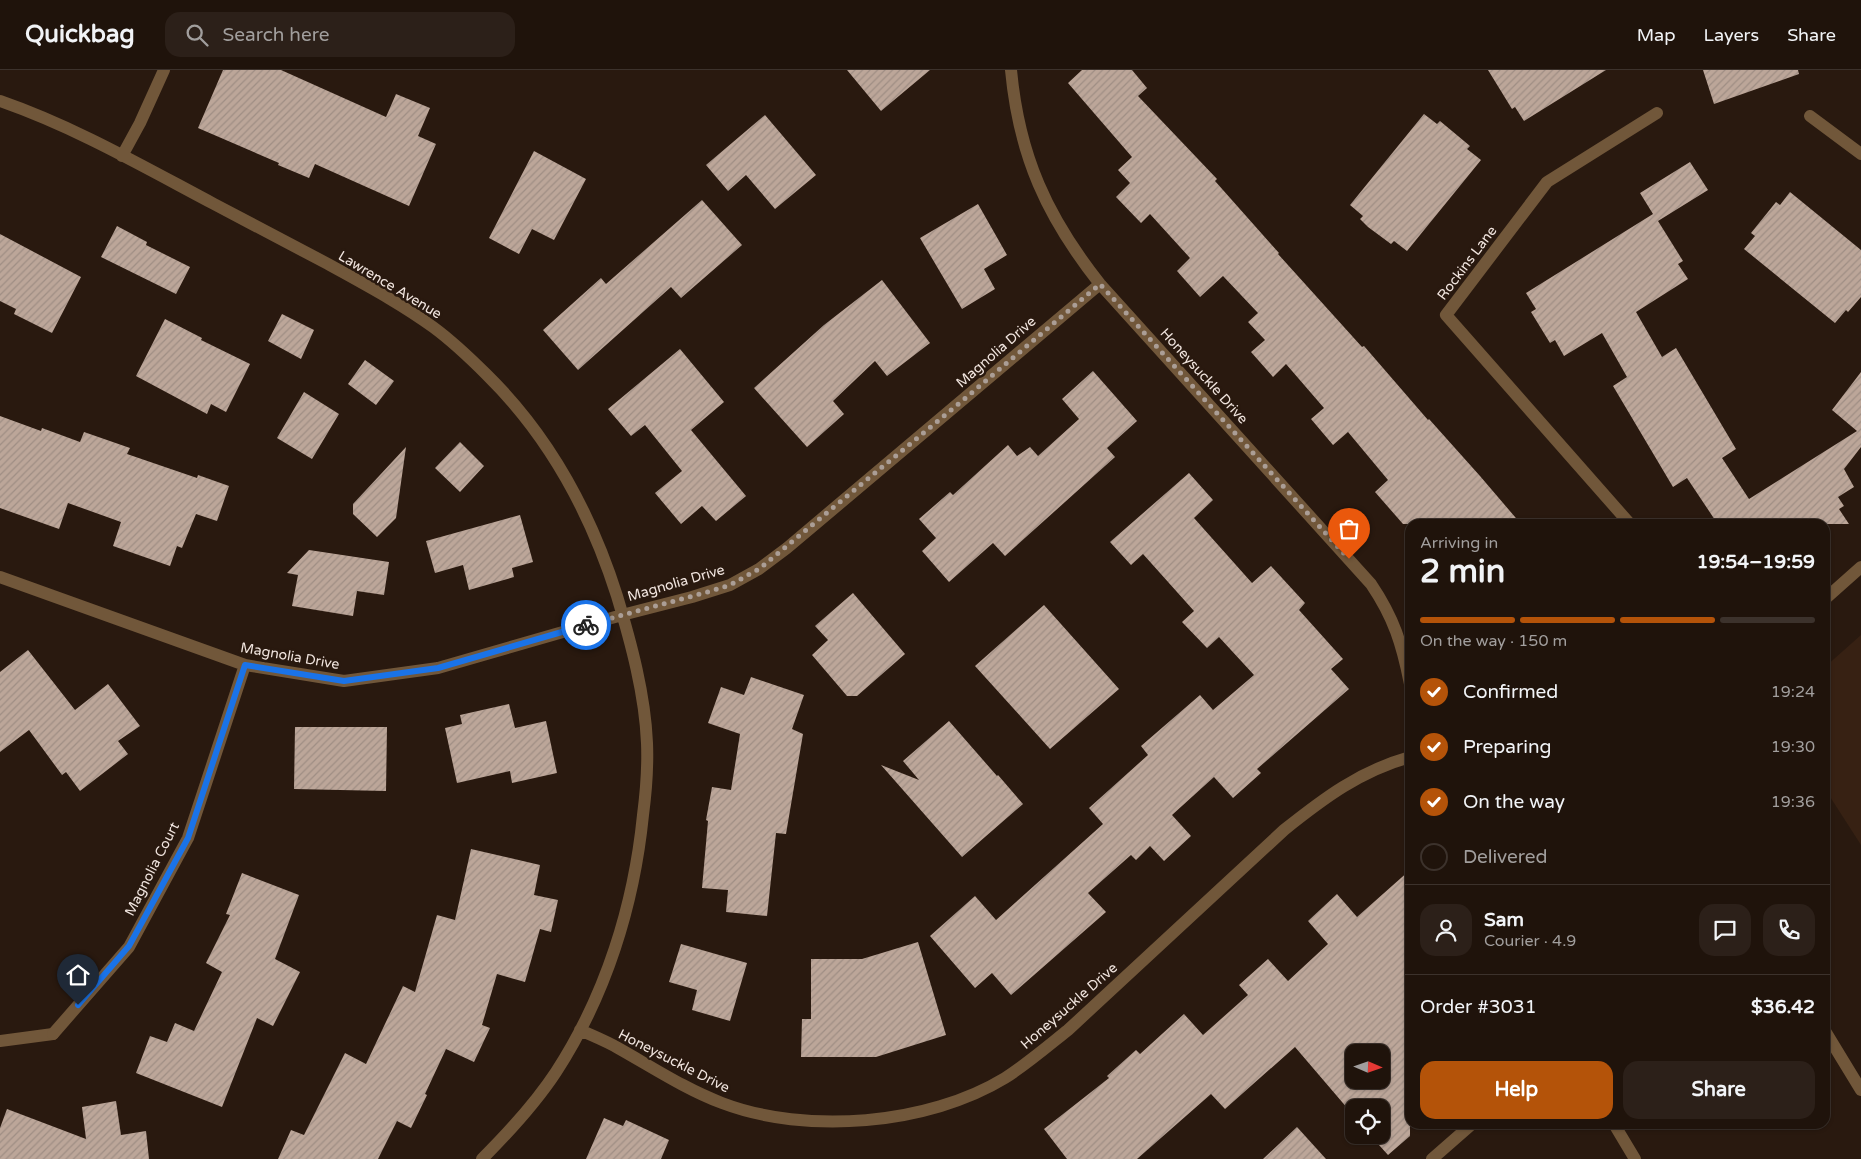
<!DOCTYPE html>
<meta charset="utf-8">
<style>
body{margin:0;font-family:"Varela Round",sans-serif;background:#2c2019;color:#f1f3f6;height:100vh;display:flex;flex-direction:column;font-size:19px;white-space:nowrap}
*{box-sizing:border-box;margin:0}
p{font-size:16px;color:#a19e9d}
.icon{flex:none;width:28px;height:28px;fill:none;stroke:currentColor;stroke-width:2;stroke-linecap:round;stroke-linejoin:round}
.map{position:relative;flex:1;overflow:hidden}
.panel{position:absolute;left:1405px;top:449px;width:425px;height:610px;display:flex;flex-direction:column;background:#1f130b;border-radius:15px;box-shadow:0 1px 4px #0004,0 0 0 1px #3c322c}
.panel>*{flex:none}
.needle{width:32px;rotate:92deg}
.buttons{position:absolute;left:1345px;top:974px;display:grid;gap:10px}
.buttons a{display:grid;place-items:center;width:45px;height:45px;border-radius:10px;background:#1f130b;box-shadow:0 1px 4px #0004,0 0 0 1px #3c322c;font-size:25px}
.pin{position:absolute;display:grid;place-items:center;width:42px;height:42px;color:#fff;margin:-51px -21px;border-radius:50% 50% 50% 0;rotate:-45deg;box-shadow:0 0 5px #0007}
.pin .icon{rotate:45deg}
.courier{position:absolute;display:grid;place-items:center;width:50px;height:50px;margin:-25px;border:4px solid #1a73e8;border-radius:50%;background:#fff;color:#222;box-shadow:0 1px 6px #0007}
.overview em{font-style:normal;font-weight:800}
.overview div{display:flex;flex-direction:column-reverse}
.overview{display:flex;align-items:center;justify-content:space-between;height:85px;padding:0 15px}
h1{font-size:32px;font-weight:800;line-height:38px}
.bar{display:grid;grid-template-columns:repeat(4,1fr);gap:8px 5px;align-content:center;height:60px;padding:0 15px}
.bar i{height:6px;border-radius:4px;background:#3c322c}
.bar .active{background:#b45309}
.bar p{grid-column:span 4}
.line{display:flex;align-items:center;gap:12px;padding:0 15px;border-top:1px solid #3c322c}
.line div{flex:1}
.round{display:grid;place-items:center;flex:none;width:52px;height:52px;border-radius:15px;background:#2c2019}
ol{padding:0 15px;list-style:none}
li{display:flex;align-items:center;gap:15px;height:55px}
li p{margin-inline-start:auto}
li .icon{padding:5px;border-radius:50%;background:#b45309;color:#fff;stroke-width:4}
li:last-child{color:#a19e9d}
li i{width:28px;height:28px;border:2px solid #3c322c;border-radius:50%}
.cta{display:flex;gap:10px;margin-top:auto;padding:10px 15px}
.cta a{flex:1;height:58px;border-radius:15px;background:#b45309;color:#fff;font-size:20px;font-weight:800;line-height:58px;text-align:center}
.cta a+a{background:#2c2019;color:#f1f3f6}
header{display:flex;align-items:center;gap:30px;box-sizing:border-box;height:70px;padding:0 25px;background:#1f130b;border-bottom:1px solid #3c322c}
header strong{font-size:24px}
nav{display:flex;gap:28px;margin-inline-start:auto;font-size:18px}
.search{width:350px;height:45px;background:#2c2019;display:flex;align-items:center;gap:12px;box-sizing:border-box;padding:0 18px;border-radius:15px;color:#a19e9d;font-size:19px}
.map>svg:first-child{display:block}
</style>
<header>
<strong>Quickbag</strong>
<div class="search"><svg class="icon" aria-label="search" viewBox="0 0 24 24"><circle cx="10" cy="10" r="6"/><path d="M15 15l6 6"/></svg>Search here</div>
<nav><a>Map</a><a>Layers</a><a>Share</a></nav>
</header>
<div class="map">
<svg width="1861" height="1089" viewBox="0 0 1861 1089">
<defs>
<pattern id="building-hatch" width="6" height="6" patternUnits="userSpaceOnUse" patternTransform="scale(1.25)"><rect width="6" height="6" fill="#bca699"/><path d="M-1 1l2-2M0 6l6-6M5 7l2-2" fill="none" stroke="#9f8e84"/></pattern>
</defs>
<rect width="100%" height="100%" fill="#29190f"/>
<path fill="#372113" d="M 1861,565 L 1861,775 L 1825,719 L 1825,597 Z"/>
<path fill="url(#building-hatch)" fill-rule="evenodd" d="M 223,0 L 281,0 L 386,47 L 396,24 L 430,38 L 418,66 L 436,74 L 409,136 L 315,94 L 309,108 L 278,95 L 279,93 L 198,58 Z
M 847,0 L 930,0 L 881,41 Z
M 1082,0 L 1132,0 L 1147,18 L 1138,26 L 1217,109 L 1215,111 L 1279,183 L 1278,184 L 1362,277 L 1364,276 L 1428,350 L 1429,349 L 1480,406 L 1521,454 L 1403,454 L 1375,422 L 1388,410 L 1348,362 L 1333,375 L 1311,349 L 1324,338 L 1286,294 L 1273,307 L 1251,282 L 1265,270 L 1248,252 L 1258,243 L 1223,206 L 1200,227 L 1177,201 L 1190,188 L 1150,144 L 1141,153 L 1116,127 L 1130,113 L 1118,100 L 1132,87 L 1068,13 Z
M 1488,0 L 1606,0 L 1524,51 L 1515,37 L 1512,39 Z
M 1703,0 L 1798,0 L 1799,4 L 1714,34 Z
M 1424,44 L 1437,54 L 1440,51 L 1470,76 L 1467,79 L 1481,90 L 1407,181 L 1394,171 L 1391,174 L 1368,157 L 1360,149 L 1363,146 L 1350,135 Z
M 765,45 L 816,105 L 775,139 L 746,105 L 728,121 L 706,95 Z
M 534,81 L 586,109 L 554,170 L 532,159 L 519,184 L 489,168 Z
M 1690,92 L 1708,120 L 1658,151 L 1683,191 L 1678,194 L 1688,209 L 1636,242 L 1662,287 L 1676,278 L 1736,379 L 1722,388 L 1749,429 L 1857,361 L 1832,340 L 1861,302 L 1861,377 L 1844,399 L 1854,417 L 1838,427 L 1844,436 L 1839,439 L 1849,454 L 1709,454 L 1715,450 L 1687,408 L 1673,417 L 1613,316 L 1627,307 L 1602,263 L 1564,286 L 1555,270 L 1550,273 L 1531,242 L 1536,239 L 1526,223 L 1653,144 L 1640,123 Z
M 1790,122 L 1861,180 L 1861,227 L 1848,242 L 1846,240 L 1835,253 L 1744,179 L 1755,166 L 1751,163 L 1776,132 L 1780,135 Z
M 702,130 L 742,175 L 681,228 L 671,217 L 578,300 L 543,260 L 601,208 L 606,214 Z
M 978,134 L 1007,185 L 984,199 L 995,219 L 962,239 L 920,168 Z
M 117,156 L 147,172 L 146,175 L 190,197 L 176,224 L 101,187 Z
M 0,164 L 81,207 L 52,263 L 14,244 L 16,239 L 0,231 Z
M 882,210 L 930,273 L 887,306 L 875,291 L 833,331 L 844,344 L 807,377 L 754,318 L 824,255 Z
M 282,244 L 314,260 L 301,289 L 268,271 Z
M 165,249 L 202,268 L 201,270 L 250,294 L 226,342 L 211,334 L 207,344 L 136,306 Z
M 680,279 L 724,332 L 691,360 L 746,426 L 716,451 L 702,436 L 681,454 L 655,423 L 682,401 L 645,355 L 631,366 L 608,339 Z
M 365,290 L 394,311 L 376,335 L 348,314 Z
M 1093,301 L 1137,351 L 1107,378 L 1115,387 L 1005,486 L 993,473 L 949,512 L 922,481 L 936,468 L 919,449 L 950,422 L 953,425 L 1008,375 L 1017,386 L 1030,377 L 1038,386 L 1079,349 L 1062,329 Z
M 304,322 L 339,344 L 312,389 L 277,368 Z
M 0,346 L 41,361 L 42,358 L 80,372 L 84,362 L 130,378 L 127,384 L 197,408 L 198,405 L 229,416 L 217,451 L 196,444 L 182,478 L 177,476 L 170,496 L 113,476 L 121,452 L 68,433 L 59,459 L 0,438 Z
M 460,372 L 484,396 L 460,422 L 435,398 Z
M 406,377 L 396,448 L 377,467 L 353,444 L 353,434 Z
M 1189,403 L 1213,430 L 1194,448 L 1252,513 L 1271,496 L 1305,533 L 1299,540 L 1343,589 L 1331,599 L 1349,619 L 1257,699 L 1261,703 L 1233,728 L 1214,707 L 1172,745 L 1191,766 L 1164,791 L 1150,776 L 1136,790 L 1131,785 L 1088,823 L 1106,842 L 1011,925 L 992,903 L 975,918 L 930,866 L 975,826 L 996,850 L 1103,754 L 1089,738 L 1148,685 L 1141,676 L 1200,625 L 1213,640 L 1254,605 L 1219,567 L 1207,578 L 1182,552 L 1194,541 L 1143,484 L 1131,495 L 1110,472 Z
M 520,445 L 533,492 L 512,498 L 514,507 L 469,520 L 463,495 L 435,503 L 426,471 Z
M 309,480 L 389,492 L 384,525 L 357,521 L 353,546 L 292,536 L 298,505 L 287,503 Z
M 853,523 L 905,584 L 857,626 L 847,626 L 812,585 L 828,570 L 815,556 Z
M 1044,535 L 1119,619 L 1050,679 L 975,596 Z
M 28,580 L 75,640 L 108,614 L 140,656 L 118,671 L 128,684 L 80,721 L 66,702 L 62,705 L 29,660 L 0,682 L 0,602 Z
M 751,607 L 804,625 L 792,659 L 803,664 L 786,764 L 776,763 L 767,846 L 726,842 L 728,820 L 702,818 L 708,751 L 706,750 L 712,717 L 731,720 L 740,664 L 708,653 L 721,617 L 744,625 Z
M 509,634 L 515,658 L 546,651 L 557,703 L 512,713 L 510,701 L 457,713 L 445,658 L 462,654 L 460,645 Z
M 949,651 L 997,706 L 998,705 L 1023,734 L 962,787 L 881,695 L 919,710 L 903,691 Z
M 295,657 L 387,657 L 386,721 L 294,719 Z
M 471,779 L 540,795 L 534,825 L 558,830 L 551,862 L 540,859 L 525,912 L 497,904 L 482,955 L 490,958 L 474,992 L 446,979 L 425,1024 L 427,1025 L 411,1058 L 397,1051 L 378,1089 L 278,1089 L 291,1060 L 304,1065 L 345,983 L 366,994 L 403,916 L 415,922 L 437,845 L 455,850 Z
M 1410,800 L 1410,1066 L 1388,1085 L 1370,1065 L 1381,1065 L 1381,1038 L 1354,1038 L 1354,1046 L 1295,977 L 1225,1039 L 1211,1024 L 1137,1089 L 1067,1089 L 1044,1059 L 1109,1008 L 1107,1006 L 1136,980 L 1140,984 L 1184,944 L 1203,965 L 1248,925 L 1239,915 L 1268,889 L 1288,911 L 1328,874 L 1308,851 L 1337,824 L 1357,847 ZM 1354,982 L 1381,982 L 1381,1010 L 1354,1010 Z
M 242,803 L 299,825 L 275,889 L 300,902 L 273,956 L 257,948 L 222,1037 L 136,1003 L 150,966 L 167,972 L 175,953 L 194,961 L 222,902 L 206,893 L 230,845 L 226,844 Z
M 918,872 L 946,965 L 876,987 L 801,987 L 802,949 L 811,949 L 811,889 L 862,889 Z
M 681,874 L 747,893 L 730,951 L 692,940 L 697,920 L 669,912 Z
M 116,1031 L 121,1065 L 146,1061 L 149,1089 L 0,1089 L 0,1058 L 7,1039 L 86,1069 L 82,1037 Z
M 604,1048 L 623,1056 L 626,1050 L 669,1070 L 661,1089 L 586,1089 Z
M 1297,1057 L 1326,1089 L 1263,1089 Z"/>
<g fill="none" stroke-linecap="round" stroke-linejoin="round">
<path stroke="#71573a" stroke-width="12" d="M 0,971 L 53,964"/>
<path stroke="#71573a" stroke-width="12" d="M 1011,0 C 1019,86 1047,147 1100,214 L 1371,514 C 1394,548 1402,574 1410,614
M 0,31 C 75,57 144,97 214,134 C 252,154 290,174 328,194 C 364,214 400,233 433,257 C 452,271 470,288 487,305 C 549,366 591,444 617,526 C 631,573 645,624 647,673 C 648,697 646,722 643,745 C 634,835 606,925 556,1002 C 535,1034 509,1062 482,1089
M 1810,46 L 1861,84
M 122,86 L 140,53 L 164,0
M 1630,454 L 1446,245 L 1547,112 L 1657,43
M 0,507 L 245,595 L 344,611 L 438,598 L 622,545 L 692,527 L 730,515 L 759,499 L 787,478 L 1100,214
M 1825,529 L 1861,497
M 580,960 C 593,966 606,971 618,978 C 652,997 685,1019 722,1033 C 806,1065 928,1055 1005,1008 C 1027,994 1048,976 1068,960 L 1284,760 C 1324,728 1360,701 1410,687
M 1825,961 L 1861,1020
M 53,964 L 129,877 L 188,768 L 245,595
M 1614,1054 L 1635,1089
M 1432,1089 L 1472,1054"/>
</g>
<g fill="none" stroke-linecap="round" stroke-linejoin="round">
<path stroke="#ab9e96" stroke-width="5" stroke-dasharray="0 9" d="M 586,555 L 711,521 L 730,515 L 759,499 L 962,331 L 1100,214 L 1349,489"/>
<path stroke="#1a73e8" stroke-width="6" d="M 78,935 L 129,876 L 188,768 L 245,595 L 344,611 L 438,598 L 586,555"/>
</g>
<g text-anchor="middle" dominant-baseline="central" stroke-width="5" stroke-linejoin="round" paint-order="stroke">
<g font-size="14" fill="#f1e5df" stroke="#29190f">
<text transform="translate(1467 193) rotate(-53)">Rockins Lane</text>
<text transform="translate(390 215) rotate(31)">Lawrence Avenue</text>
<text transform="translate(996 282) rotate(-41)">Magnolia Drive</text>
<text transform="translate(1204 306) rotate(48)">Honeysuckle Drive</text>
<text transform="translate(676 513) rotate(-16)">Magnolia Drive</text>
<text transform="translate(290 586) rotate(10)">Magnolia Drive</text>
<text transform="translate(152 799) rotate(-63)">Magnolia Court</text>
<text transform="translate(1069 936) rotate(-41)">Honeysuckle Drive</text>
<text transform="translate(674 991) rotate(27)">Honeysuckle Drive</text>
</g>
</g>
</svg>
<div class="buttons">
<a><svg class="needle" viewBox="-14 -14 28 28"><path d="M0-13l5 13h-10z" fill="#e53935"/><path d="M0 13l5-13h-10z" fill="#a19e9d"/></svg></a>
<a><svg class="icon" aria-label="locate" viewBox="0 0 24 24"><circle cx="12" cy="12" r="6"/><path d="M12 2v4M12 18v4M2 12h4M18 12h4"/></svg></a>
</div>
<div class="pin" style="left:1349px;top:489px;background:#ea580c"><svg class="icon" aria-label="bag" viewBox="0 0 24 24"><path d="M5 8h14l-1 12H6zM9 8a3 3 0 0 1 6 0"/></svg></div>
<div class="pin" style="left:78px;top:935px;background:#1f2937"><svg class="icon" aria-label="home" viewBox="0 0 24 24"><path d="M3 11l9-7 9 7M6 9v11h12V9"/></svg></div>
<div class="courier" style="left:586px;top:555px"><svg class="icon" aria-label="bike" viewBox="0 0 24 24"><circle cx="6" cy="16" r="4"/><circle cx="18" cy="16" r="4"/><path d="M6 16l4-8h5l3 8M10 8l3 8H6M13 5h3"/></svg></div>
<section class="panel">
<div class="overview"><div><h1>2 min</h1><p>Arriving in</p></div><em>19:54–19:59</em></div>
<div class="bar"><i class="active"></i><i class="active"></i><i class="active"></i><i></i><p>On the way · 150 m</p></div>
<ol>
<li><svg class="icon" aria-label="check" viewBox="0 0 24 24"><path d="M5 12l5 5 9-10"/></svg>Confirmed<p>19:24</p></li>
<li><svg class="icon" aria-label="check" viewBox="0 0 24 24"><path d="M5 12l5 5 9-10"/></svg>Preparing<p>19:30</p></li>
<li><svg class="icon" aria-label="check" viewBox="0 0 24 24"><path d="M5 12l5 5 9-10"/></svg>On the way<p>19:36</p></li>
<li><i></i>Delivered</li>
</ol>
<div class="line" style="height:90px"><a class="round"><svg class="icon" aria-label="person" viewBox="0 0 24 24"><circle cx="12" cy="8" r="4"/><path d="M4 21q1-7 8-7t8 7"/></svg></a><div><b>Sam</b><p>Courier · 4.9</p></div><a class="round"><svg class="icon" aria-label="chat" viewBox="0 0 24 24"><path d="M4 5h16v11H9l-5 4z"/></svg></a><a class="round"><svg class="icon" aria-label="phone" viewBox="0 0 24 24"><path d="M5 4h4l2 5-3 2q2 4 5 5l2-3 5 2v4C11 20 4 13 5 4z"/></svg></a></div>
<div class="line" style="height:65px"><div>Order #3031</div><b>$36.42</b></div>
<div class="cta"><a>Help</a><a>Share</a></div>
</section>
</div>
